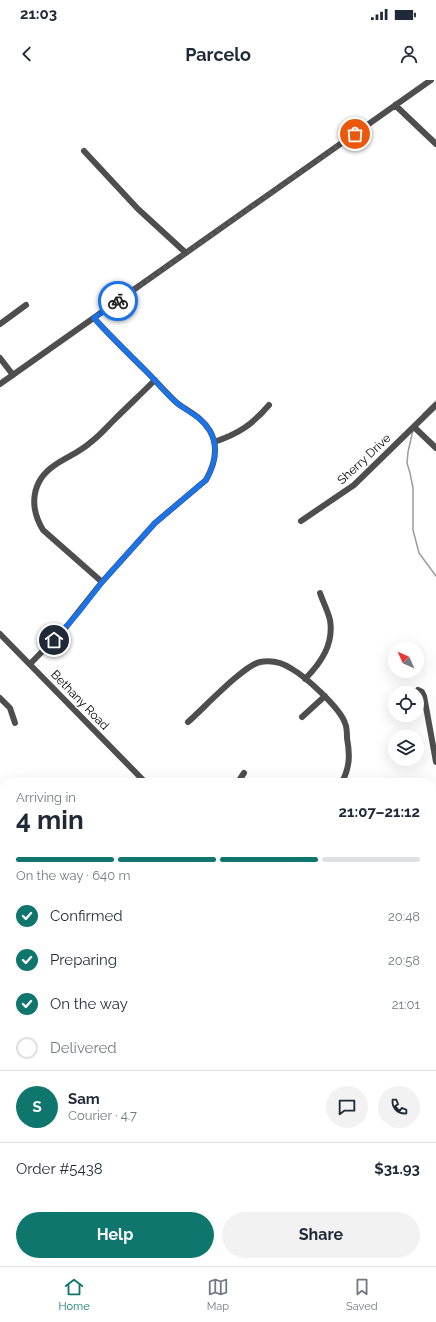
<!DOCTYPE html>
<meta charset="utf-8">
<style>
body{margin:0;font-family:Raleway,sans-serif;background:#f2f2f3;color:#1f2937;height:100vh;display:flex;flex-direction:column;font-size:15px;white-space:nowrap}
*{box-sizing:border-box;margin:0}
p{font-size:13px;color:#747a83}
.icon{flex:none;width:22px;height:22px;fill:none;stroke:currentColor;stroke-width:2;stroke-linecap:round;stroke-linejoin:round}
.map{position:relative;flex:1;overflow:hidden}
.sheet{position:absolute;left:0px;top:698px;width:436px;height:488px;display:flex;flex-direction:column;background:#fff;border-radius:12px 12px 0 0;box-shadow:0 4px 16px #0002}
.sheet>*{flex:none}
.needle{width:26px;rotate:315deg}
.controls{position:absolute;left:388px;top:562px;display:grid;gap:8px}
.controls a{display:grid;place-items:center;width:36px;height:36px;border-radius:50%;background:#fff;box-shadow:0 4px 16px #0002;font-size:20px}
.pin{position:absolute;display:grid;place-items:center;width:34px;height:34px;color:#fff;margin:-17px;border:2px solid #fff;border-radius:50%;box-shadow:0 1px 4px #0007}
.courier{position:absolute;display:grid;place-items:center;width:40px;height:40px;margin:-20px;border:3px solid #1a73e8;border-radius:50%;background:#fff;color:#222;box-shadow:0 1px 5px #0007}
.summary em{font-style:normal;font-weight:700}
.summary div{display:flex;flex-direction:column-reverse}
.summary{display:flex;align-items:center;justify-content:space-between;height:68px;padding:0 16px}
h1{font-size:26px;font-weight:700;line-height:30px}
.bar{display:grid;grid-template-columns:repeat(4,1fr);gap:6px 4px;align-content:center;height:48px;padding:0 16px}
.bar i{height:5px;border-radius:3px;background:#e0e1e3}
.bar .active{background:#0f766e}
.bar p{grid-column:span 4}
.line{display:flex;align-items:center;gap:10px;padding:0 16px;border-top:1px solid #e0e1e3}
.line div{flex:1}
.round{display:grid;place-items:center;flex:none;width:42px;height:42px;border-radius:21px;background:#f2f2f3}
ol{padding:0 16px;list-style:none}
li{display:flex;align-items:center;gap:12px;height:44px}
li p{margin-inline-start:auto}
li .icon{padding:4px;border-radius:50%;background:#0f766e;color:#fff;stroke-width:4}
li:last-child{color:#747a83}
li i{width:22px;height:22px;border:2px solid #e0e1e3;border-radius:50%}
.cta{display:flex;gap:8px;margin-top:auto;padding:8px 16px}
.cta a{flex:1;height:46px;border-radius:24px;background:#0f766e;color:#fff;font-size:16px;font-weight:700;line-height:46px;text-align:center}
.cta a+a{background:#f2f2f3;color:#1f2937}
.status{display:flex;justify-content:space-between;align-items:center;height:28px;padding:0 20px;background:#fff;direction:ltr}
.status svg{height:11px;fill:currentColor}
header{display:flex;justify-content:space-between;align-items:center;height:52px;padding:0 16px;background:#fff;font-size:18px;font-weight:700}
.tab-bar{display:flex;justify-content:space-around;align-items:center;height:56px;border-top:1px solid #e0e1e3;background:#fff;font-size:11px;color:#747a83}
.tab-bar a{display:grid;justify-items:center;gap:2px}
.tab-bar .active{color:#0f766e}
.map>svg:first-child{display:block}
</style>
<div class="status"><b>21:03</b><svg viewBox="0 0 49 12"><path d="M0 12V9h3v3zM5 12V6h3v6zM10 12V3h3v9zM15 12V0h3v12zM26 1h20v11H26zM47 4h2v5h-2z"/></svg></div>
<header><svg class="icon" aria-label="back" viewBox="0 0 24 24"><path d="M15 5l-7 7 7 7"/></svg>Parcelo<svg class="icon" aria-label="person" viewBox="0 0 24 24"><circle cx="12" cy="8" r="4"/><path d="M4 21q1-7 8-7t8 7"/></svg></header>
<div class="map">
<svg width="436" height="1186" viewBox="0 0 436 1186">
<rect width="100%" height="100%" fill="#fff"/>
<path fill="#d5d5d5" d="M 4,889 L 4,1007 L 0,1010 L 0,893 Z
M 432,1013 L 436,1017 L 436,1096 L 432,1099 Z"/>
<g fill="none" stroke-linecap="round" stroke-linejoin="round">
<path stroke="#9c9c9c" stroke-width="1.5" d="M 423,334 L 436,321
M 413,350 L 408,372 L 407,383 L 410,393 L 413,408 L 413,450 L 419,473 L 436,496
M 0,956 L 4,958
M 432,1092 L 436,1091"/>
<path stroke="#4e4e4e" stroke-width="6" d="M 395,25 L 436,64
M 84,71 L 138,129 L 186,173
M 0,244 L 26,225
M 0,278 L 13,295
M 0,304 L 431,0
M 414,347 L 436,368
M 214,362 C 238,354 252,345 269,325
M 301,441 L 354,405 L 436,325
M 102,502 L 43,450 C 29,427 31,401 55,385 C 67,377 80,372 91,362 C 99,356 106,348 113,341 C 127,327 141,314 155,300
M 0,554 L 145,702
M 30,584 L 67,546 L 102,502 L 155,443 L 206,400 C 215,384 219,367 210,351 C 202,337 189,332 177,323 C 166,313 156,301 145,290 C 128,273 110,256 94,238
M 305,599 C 321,583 334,564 330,540 C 328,531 323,522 320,513
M 418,610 L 422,612 L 424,616 L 436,682
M 0,618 L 10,628 L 15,643
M 302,637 L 325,616
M 188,642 C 203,629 244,585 260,582 C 271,580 283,583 292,589 C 306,597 340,628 345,643 C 347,647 347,653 347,658 C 350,674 350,687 342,702
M 238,702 L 244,693
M 432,890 L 436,890
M 0,1077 L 4,1072
M 0,1134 L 4,1134
M 258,1185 L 321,1183 L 329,1184 L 332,1186
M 35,1186 L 39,1182
M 435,1186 L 436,1186"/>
</g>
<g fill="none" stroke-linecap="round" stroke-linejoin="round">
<path stroke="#595959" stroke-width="4" stroke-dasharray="0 7.2" d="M 118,221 L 355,54"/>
<path stroke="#1a73e8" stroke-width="5" d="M 54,560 L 79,532 L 102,502 L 155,443 L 206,400 C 215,384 219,367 210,351 C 202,337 188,332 177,323 C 166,314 156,301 145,290 C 128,273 110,256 94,238 L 118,221"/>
</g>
<g text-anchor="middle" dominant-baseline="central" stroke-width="3" stroke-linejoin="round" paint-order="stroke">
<g font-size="12" fill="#000" stroke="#fff">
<text transform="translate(364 379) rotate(-43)">Sherry Drive</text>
<text transform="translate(80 620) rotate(46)">Bethany Road</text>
</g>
</g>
</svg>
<div class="controls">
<a><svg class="needle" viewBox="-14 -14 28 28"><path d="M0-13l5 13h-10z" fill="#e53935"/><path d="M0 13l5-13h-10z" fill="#747a83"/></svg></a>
<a><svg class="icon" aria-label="locate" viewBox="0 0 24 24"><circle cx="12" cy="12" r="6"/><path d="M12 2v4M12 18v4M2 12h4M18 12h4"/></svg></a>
<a><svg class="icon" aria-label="layers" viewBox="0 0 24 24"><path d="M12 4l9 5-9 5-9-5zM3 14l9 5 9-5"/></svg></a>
</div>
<div class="pin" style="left:355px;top:54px;background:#ea580c"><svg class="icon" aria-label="bag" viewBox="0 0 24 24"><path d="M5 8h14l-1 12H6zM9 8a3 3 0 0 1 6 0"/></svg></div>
<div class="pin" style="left:54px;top:560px;background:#1f2937"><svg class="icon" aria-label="home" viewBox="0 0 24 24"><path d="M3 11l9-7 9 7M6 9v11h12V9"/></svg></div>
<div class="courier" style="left:118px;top:221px"><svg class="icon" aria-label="bike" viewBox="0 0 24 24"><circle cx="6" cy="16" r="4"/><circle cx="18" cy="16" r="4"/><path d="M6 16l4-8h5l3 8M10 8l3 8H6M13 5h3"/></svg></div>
<section class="sheet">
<div class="summary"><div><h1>4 min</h1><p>Arriving in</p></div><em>21:07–21:12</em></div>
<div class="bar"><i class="active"></i><i class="active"></i><i class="active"></i><i></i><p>On the way · 640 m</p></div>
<ol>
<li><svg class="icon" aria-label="check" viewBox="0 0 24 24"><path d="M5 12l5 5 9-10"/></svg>Confirmed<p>20:48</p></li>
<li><svg class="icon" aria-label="check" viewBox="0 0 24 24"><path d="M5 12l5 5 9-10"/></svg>Preparing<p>20:58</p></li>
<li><svg class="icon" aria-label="check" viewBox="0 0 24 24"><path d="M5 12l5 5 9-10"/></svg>On the way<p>21:01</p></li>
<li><i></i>Delivered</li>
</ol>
<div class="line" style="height:72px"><b class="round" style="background:#0f766e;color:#fff">S</b><div><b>Sam</b><p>Courier · 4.7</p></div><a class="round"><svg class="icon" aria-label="chat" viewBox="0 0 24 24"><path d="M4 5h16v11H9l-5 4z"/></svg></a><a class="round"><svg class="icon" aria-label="phone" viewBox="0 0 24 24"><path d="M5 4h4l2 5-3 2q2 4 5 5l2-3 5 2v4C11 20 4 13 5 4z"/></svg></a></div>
<div class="line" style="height:52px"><div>Order #5438</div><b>$31.93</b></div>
<div class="cta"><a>Help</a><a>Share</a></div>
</section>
</div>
<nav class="tab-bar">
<a class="active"><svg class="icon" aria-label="home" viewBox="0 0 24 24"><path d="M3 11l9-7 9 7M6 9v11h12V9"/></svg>Home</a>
<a><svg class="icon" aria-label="map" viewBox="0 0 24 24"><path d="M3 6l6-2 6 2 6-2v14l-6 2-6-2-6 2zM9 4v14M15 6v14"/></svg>Map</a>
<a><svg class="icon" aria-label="saved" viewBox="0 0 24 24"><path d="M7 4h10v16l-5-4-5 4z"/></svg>Saved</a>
</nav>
